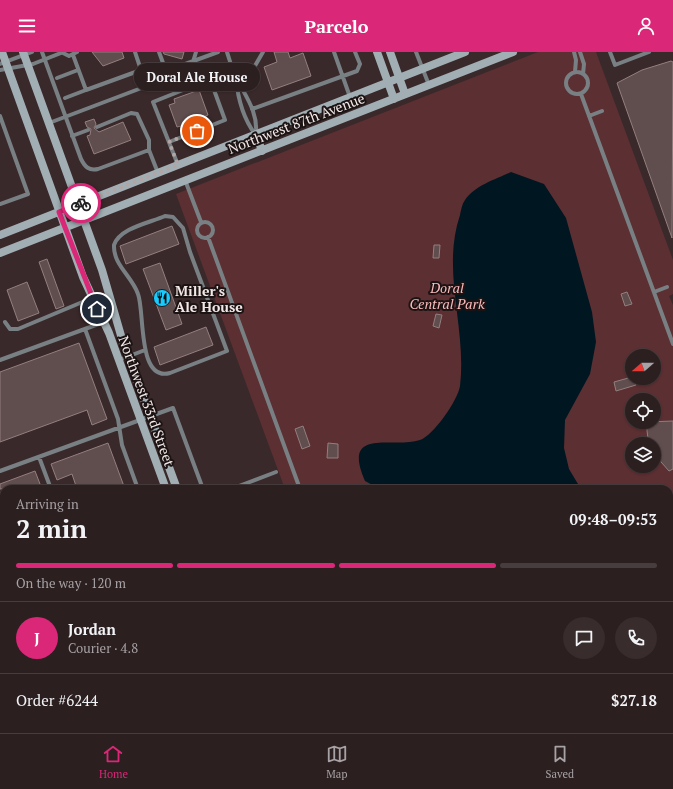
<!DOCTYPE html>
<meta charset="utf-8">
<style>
body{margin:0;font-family:"PT Serif",serif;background:#382c2d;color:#f1f3f6;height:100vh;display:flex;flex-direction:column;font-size:15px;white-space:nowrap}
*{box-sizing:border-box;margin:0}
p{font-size:13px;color:#a6a2a5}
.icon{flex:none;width:22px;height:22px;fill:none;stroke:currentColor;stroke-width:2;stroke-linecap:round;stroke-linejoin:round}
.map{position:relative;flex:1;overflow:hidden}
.side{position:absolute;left:0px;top:433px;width:673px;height:248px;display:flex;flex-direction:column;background:#2c1f20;border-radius:12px 12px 0 0;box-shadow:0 1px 3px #0004,0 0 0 1px #483d3e}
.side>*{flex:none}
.needle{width:26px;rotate:250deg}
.fabs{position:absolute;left:625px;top:297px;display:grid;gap:8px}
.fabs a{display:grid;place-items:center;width:36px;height:36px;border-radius:50%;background:#2c1f20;box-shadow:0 1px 3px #0004,0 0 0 1px #483d3e;font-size:20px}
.pin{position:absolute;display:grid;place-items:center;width:34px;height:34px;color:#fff;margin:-17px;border:2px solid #fff;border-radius:50%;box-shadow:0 1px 4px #0007}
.courier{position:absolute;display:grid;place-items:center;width:40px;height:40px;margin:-20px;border:3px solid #db2777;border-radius:50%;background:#fff;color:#222;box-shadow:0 1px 5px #0007}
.bubble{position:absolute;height:28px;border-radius:14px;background:#2c1f20;box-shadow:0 1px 3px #0004,0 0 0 1px #483d3e;font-size:13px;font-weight:700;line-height:28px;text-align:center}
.head em{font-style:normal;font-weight:700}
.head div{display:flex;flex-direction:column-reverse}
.head{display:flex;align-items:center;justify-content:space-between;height:68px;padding:0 16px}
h1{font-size:26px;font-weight:700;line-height:30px}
.bar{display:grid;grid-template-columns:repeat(4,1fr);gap:6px 4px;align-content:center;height:48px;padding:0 16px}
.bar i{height:5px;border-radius:3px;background:#483d3e}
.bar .current{background:#db2777}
.bar p{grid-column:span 4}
.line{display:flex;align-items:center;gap:10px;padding:0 16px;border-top:1px solid #483d3e}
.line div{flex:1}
.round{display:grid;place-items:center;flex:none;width:42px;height:42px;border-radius:21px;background:#382c2d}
header{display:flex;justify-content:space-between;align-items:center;height:52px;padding:0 16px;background:#db2777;color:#fff;font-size:18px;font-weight:700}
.tab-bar{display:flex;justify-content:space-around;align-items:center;height:56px;border-top:1px solid #483d3e;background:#2c1f20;font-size:11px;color:#a6a2a5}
.tab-bar a{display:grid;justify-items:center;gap:2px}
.tab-bar .current{color:#db2777}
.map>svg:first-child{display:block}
</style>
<header><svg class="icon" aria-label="menu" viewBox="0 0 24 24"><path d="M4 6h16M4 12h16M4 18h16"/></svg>Parcelo<svg class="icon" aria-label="person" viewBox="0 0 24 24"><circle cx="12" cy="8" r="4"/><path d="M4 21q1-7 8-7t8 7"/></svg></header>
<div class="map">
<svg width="673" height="681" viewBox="0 0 673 681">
<rect width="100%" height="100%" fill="#3a292a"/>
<path fill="#5c2f32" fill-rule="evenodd" d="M 538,0 L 596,0 L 673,208 L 673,242 L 669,244 L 673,253 L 673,681 L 375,681 L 374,677 L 669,677 L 669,437 L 285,437 L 176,142 ZM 632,304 L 654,304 L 654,326 L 632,326 ZM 632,348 L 654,348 L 654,370 L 632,370 ZM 632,392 L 654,392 L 654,414 L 632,414 Z"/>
<path fill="#001620" d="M 511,120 L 544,132 L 566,166 L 592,260 L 596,290 L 590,322 L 565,368 L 564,396 L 569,417 L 581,437 L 380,437 L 365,429 C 341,374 393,397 420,388 C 433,384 458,348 460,334 C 467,276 441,219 460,163 C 461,158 462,152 465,148 C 474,134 496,127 511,120 Z
M 669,513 L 673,522 L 673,607 L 669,604 Z
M 494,677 L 546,677 L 553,680 L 497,681 L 493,679 Z"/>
<path fill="#604d4e" stroke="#937f7f" d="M 92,0 L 122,0 L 124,6 L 103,14 Z
M 163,0 L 184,0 L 182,7 L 164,2 Z
M 274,0 L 288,0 L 290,6 L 303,1 L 311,24 L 272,38 L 264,15 L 277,10 Z
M 671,9 L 673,10 L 672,186 L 617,31 L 642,18 Z
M 199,38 L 208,63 L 188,71 L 189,75 L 183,78 L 181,74 L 177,75 L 169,53 L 175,51 L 174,47 Z
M 94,67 L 96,72 L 94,76 L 99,80 L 123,70 L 131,88 L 94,102 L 87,84 L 90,83 L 91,77 L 87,75 L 85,70 Z
M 172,174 L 179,192 L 126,212 L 120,194 Z
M 434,193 L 440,193 L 439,206 L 433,206 Z
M 47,207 L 64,254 L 56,257 L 39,210 Z
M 160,211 L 182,272 L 166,278 L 143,217 Z
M 27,230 L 39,261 L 18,269 L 7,238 Z
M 627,240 L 632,252 L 625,254 L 621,242 Z
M 436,262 L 442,263 L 439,276 L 433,274 Z
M 206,275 L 213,293 L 160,313 L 154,295 Z
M 79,291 L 107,367 L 92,373 L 87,358 L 0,390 L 0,320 Z
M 632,325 L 636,333 L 616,339 L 614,330 Z
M 673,369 L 673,417 L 669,419 L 654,402 L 654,392 L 650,392 L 648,387 L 646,370 Z
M 303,374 L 310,394 L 302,397 L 295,377 Z
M 108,391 L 125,437 L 77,437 L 72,422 L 57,428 L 51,412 Z
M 328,391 L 338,392 L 338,406 L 327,406 Z
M 35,419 L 40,432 L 27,437 L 0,437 L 0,432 Z"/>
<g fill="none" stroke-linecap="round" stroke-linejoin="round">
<path stroke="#788084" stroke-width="4" d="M 42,0 L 81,107 C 85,115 89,119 98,117 L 149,98 L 158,121
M 61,0 L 69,4 L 77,0
M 159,0 L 166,19 L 218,0
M 227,0 C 230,9 232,18 237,27 C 246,45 258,60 256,82
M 334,0 L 350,45
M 416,0 L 429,33
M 574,0 L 576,8 L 575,20
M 580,0 L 584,12 L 583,22
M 610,0 L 615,13 L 649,0
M 73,3 L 86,38 L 141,18 L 135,0
M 193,10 L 196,0
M 0,12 L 32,0
M 0,18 L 33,12 L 61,1
M566 31a11 11 0 1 1 22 0a11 11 0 1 1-22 0Z
M 57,26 L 78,18
M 236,26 L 252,19 L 263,0
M 236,27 C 238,47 243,66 255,82
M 581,42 L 673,292
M 65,46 L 86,38
M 252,57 L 357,19 L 360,12 L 355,0
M 0,64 L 28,142 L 0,152
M 589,64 L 602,59
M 49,71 L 160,29 L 166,19
M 97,75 L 131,61 L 137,62 L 149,88 L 149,98
M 72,84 L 88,78
M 169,90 L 225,68 L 210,27
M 178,113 L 153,50 L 233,18
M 185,128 L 201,170
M 165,164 L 173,165 L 183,176 L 190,200 L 227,299 L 170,321 C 137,330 145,260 138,242 C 132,224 113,213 114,193 C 120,176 149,171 165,164 Z
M197 178a8 8 0 1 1 16 0a8 8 0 1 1-16 0Z
M 208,185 L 300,437
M 654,240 L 667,235
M 5,270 L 10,277 L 18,277 L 92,246
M 85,277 L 118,367 L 122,393 L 138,437
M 0,308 L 104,270
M 119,308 L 145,298
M 39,405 L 51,437
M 0,419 L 173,356 L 203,437
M 231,437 L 276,420
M 0,536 L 4,547
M 0,672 L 4,671
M 108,677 L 109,681
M 131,677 L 132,681
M 155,677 L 157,681
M 275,677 L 278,681
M 388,677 L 390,681
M 56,681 L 65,677
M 290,681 L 293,677"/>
<path stroke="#788084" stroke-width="8" d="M 0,628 L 4,639"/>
<path stroke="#a1afb4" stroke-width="8" d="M 2,0 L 83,225 L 109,281 L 166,437
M 23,0 L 102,218 L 122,287 L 177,437
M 377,0 L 394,47
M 390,0 L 405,42
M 256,82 L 262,99
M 0,183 L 465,0
M 0,201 L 513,0
M 331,677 L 336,681
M 347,677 L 351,681"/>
</g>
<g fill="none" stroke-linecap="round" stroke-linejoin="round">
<path stroke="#b2a5a6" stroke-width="4" stroke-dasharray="0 7.2" d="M 81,151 L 178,113 L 169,90 L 197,79"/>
<path stroke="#db2777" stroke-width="5" d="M 81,151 L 59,160 L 97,257"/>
</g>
<defs>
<g id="restaurant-disc" transform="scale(0.9)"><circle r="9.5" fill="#19cafc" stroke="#1c1414"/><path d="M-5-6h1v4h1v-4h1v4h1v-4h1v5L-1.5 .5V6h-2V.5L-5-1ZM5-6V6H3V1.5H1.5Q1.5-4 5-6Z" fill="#111"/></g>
</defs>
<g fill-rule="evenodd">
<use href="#restaurant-disc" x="162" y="246"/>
</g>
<g text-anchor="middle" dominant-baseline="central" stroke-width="4" stroke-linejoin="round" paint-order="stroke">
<g font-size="14" fill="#f3e8e8" stroke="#1c1414">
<text transform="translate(296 71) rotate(-21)">Northwest 87th Avenue</text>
<text transform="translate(147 349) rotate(70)">Northwest 33rd Street</text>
</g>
<g font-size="14" font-style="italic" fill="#fbbabc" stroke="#1c1414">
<text x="447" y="235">Doral<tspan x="447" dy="16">Central Park</tspan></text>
</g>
<g font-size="14" font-weight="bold" fill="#f3e8e8" stroke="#1c1414" text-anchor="start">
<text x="175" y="238">Miller's<tspan x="175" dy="16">Ale House</tspan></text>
</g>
</g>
</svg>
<div class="fabs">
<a><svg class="needle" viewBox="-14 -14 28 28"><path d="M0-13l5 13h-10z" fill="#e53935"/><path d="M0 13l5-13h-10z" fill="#a6a2a5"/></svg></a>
<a><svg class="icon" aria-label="locate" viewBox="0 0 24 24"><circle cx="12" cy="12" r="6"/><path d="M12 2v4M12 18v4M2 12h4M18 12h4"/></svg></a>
<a><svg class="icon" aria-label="layers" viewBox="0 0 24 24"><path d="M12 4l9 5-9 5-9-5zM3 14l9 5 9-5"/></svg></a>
</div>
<div class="pin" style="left:197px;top:79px;background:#ea580c"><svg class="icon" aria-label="bag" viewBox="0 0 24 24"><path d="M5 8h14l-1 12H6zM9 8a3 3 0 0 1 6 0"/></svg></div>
<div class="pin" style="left:97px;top:257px;background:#1f2937"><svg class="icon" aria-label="home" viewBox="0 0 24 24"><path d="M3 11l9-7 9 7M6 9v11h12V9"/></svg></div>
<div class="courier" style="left:81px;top:151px"><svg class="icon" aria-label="bike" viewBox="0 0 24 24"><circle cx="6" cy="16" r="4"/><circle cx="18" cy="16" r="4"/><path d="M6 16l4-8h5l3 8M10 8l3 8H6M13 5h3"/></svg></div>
<div class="bubble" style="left:134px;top:11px;width:126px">Doral Ale House</div>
<section class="side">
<div class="head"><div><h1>2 min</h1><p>Arriving in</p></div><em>09:48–09:53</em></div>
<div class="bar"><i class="current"></i><i class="current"></i><i class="current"></i><i></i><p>On the way · 120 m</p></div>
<div class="line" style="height:72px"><b class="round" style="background:#db2777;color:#fff">J</b><div><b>Jordan</b><p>Courier · 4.8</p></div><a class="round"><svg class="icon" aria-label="chat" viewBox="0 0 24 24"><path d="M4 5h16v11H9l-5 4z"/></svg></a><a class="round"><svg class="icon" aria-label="phone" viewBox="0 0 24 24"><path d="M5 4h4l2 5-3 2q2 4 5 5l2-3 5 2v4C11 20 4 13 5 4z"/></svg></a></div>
<div class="line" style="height:52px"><div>Order #6244</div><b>$27.18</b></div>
</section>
</div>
<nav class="tab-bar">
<a class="current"><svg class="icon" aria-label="home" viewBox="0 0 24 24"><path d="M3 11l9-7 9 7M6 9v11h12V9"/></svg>Home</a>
<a><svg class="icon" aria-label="map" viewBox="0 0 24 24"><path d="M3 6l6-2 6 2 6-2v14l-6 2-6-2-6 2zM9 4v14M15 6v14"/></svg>Map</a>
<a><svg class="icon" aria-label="saved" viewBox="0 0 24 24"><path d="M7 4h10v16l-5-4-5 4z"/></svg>Saved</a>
</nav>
